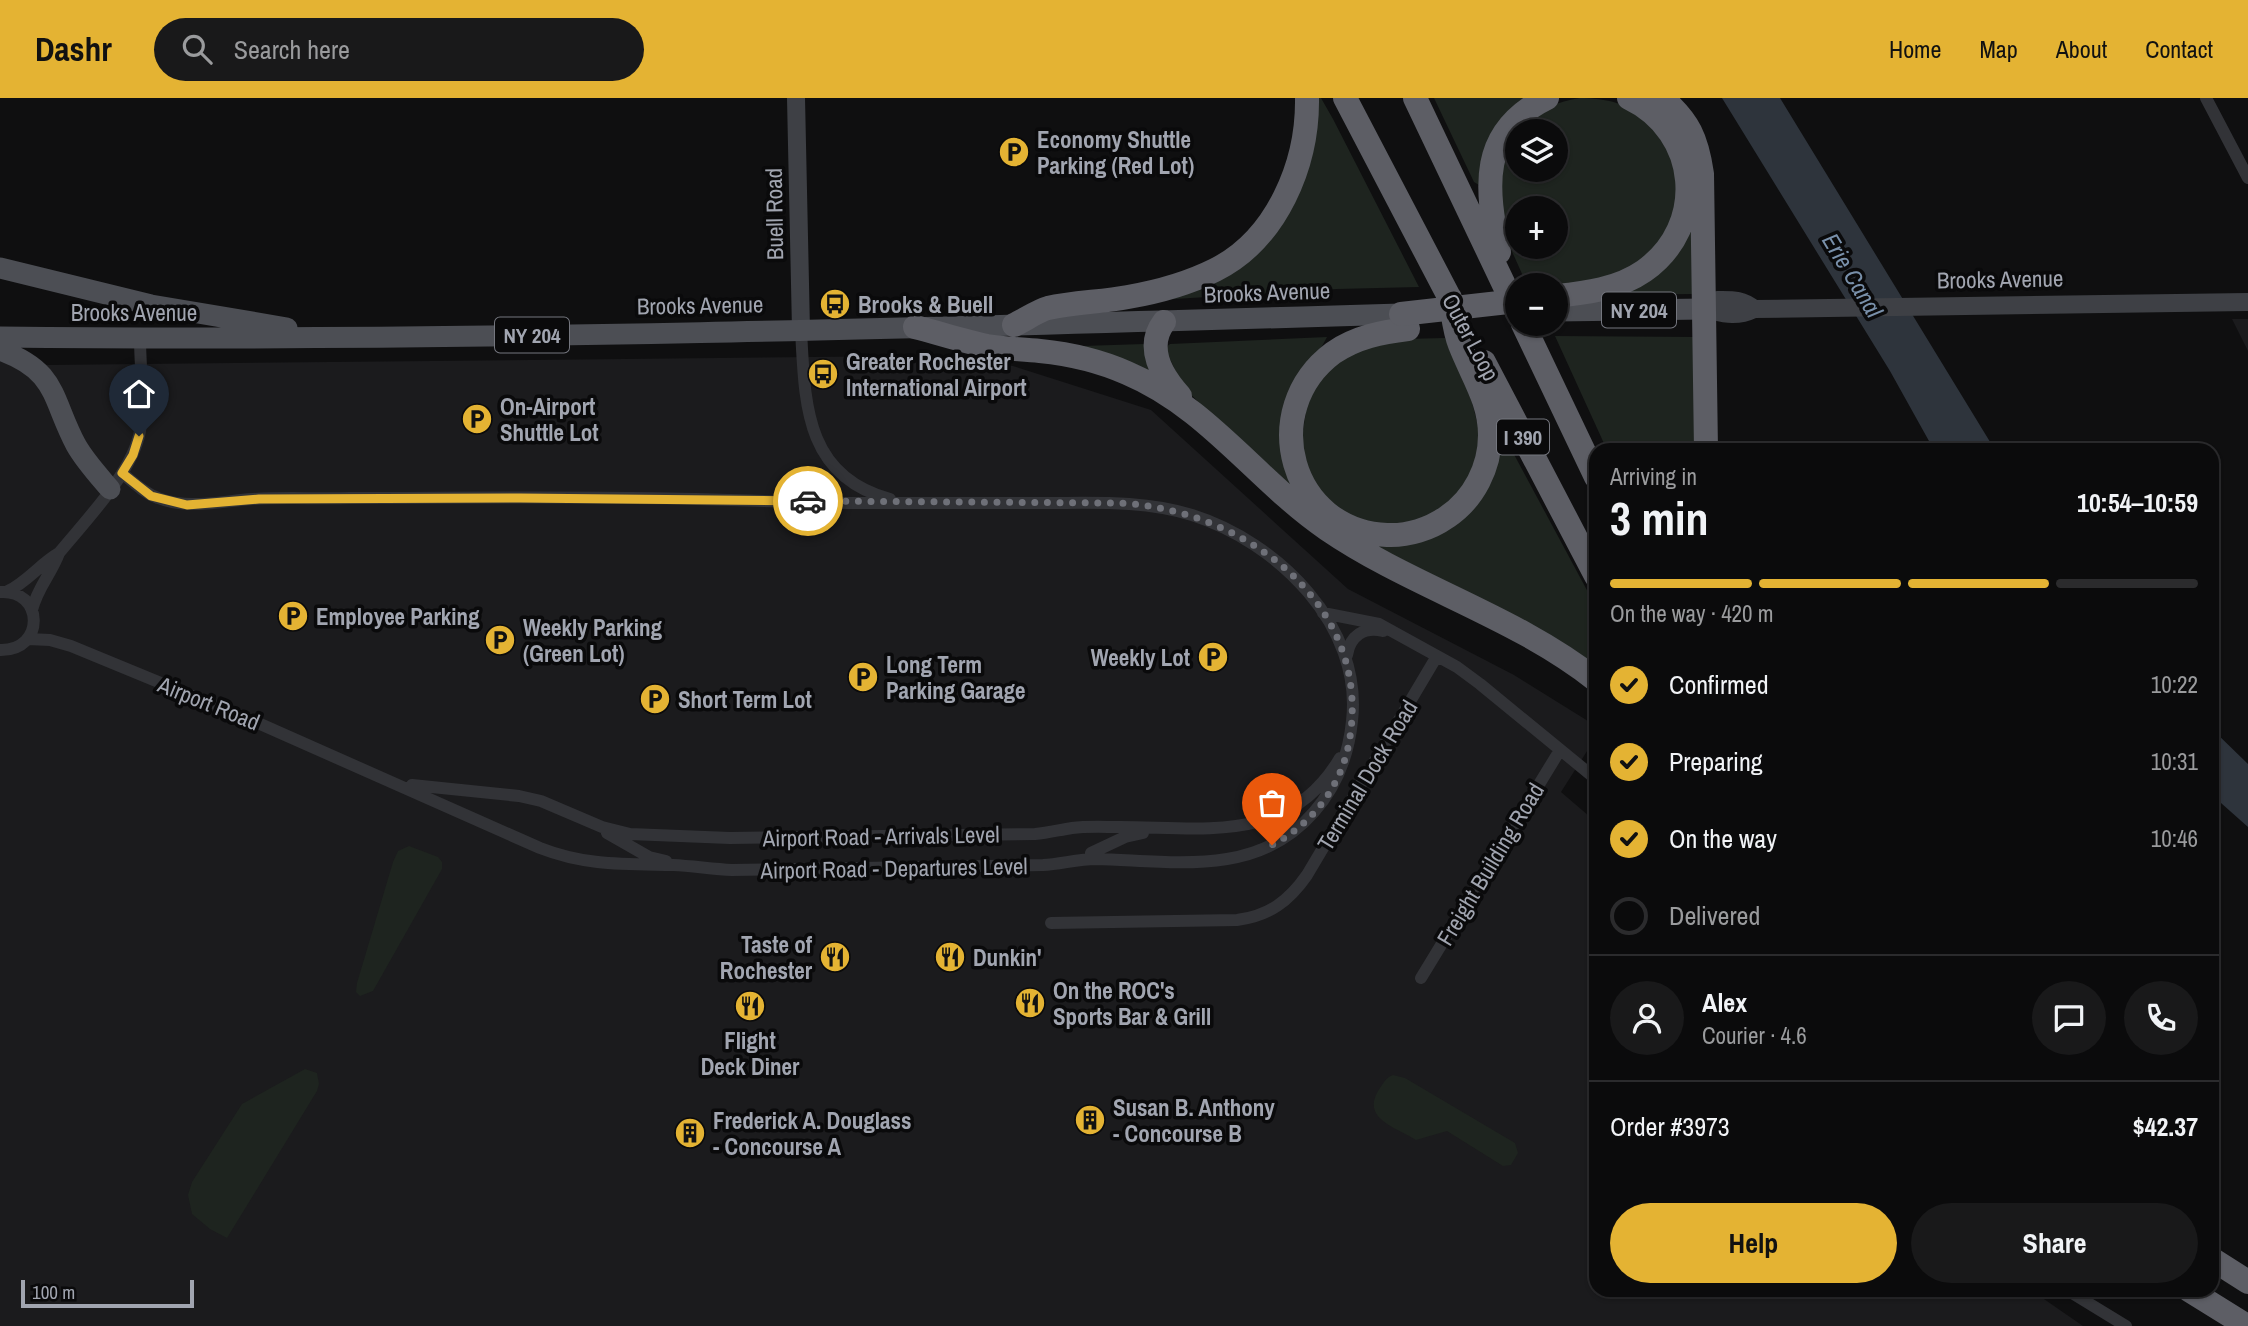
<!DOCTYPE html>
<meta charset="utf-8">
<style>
body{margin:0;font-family:"Archivo Narrow",sans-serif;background:#19191a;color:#f1f3f6;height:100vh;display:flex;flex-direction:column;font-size:26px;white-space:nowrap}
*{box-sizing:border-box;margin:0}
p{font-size:23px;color:#9a9b9d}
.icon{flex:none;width:38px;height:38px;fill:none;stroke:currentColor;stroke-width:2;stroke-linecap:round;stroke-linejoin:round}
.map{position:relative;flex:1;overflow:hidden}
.details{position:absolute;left:1589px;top:345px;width:630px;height:854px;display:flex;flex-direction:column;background:#0b0b0c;border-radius:21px;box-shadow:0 2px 5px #0004,0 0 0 2px #2b2b2d}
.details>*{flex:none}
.buttons{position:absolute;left:1505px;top:21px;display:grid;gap:14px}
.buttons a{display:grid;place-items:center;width:63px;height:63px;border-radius:50%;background:#0b0b0c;box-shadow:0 2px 5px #0004,0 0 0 2px #2b2b2d;font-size:35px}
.scale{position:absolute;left:21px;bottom:18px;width:173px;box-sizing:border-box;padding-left:7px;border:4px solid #a1a5b0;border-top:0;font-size:19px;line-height:24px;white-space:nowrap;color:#a1a5b0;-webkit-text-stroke:5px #0a0a0b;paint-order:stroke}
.pin{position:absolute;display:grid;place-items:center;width:60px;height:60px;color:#fff;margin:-72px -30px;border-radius:50% 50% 50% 0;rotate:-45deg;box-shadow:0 0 7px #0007}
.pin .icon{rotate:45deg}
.courier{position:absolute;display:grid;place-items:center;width:70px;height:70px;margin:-35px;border:5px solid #e4b333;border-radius:50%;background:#fff;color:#222;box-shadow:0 2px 9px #0007}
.headline em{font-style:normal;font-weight:700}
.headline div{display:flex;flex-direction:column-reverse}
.headline{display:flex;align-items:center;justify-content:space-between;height:119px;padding:0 21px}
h1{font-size:46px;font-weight:700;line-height:52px}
.bar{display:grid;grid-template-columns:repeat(4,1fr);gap:10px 7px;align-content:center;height:84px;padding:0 21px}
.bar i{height:9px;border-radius:5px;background:#2b2b2d}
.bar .active{background:#e4b333}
.bar p{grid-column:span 4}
.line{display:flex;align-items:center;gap:18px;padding:0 21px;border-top:2px solid #2b2b2d}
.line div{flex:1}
.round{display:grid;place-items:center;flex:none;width:74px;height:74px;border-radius:37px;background:#19191a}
ol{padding:0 21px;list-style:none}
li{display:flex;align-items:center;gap:21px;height:77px}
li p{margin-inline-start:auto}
li .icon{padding:7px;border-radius:50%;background:#e4b333;color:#111;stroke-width:4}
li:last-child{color:#9a9b9d}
li i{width:38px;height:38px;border:4px solid #2b2b2d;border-radius:50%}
.cta{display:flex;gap:14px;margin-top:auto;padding:14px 21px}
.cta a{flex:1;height:80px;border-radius:42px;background:#e4b333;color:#111;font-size:28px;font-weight:700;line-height:80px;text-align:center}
.cta a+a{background:#19191a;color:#f1f3f6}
header{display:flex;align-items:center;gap:42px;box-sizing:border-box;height:98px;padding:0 35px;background:#e4b333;color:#111}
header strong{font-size:33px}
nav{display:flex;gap:38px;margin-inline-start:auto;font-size:24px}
.search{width:490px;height:63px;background:#19191a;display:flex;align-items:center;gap:18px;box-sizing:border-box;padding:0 24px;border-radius:38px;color:#9a9b9d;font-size:26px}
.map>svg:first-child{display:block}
</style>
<header>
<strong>Dashr</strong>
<div class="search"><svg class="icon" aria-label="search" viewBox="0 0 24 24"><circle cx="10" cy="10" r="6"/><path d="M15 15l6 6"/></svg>Search here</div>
<nav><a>Home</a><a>Map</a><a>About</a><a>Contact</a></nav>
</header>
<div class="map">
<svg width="2248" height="1228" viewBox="0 0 2248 1228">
<rect width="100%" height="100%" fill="#0f0f10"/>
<path fill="#1b1b1d" d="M 2232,221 L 2248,221 L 2248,253 Z
M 914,258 L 1013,268 L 1151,312 L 1348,491 L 1514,577 L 1596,628 L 1596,639 L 1561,694 L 1596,724 L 1596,1192 L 2031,1192 L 2083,1228 L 0,1228 L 0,262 L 49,267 Z"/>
<path fill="#1e241f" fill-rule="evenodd" d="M 1317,0 L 1321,0 L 1333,21 L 1419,189 L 1337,191 L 1142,203 L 1254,148 Z
M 1434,0 L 1529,0 L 1479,87 L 1474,84 Z
M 1580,0 C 1605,0 1631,6 1650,23 C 1695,64 1687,140 1633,169 C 1603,185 1560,187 1527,187 C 1516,161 1501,134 1497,106 C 1489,49 1526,8 1580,0 ZM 1517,33 L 1556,33 L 1556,72 L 1517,72 ZM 1517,110 L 1556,110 L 1556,149 L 1517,149 Z
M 1697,125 L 1692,196 L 1610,197 Z
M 1555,238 L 1694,239 L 1697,352 L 1607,352 Z
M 1327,239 L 1314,263 L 1293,396 L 1183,289 L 1165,250 L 1170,246 Z
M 1445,240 L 1465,276 L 1482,344 L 1463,394 L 1428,421 L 1372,429 L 1324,403 L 1298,350 L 1307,295 L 1348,254 L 1404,241 Z
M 1144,246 L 1156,282 L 1082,248 Z
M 1502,334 L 1596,509 L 1596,572 L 1362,440 L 1435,435 L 1494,337 Z
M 409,748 L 438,759 L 442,764 L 442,771 L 373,893 L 360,898 L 356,894 L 357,885 L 393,764 L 398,753 Z
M 305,971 L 317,975 L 319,986 L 317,993 L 227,1140 L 210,1131 L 192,1116 L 188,1097 L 192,1084 L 242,1006 Z
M 1393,977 L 1405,980 L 1515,1045 L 1518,1055 L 1511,1067 L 1503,1068 L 1447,1033 L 1416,1042 C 1395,1029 1362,1021 1378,993 C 1383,986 1385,980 1393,977 Z"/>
<path fill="#2e343c" d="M 1722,0 L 1780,0 L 1995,352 L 1934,352 L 1890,273 Z
M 2212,631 L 2248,666 L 2248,729 L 2212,697 Z"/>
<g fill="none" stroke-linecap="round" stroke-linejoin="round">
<path stroke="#323337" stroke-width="12" d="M 2206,0 L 2248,80
M 801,232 C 805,304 804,378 890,401
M 8,493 C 27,484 40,466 59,455
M 0,494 C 44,491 46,553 0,552
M 32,512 C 37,490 52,475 59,455 C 86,422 133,374 140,333 C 145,303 140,270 140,240
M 1323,515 L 1379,526 L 1457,569 L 1480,586 L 1596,681
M 28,541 L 50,542 L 71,548 L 258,625 L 540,750 C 586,768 625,766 673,767 C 693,768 712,771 732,772 L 1043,767 C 1061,766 1078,761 1096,761 C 1139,762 1184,768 1227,761 C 1299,750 1345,693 1352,623 C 1363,528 1278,444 1192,417 C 1144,402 1094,405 1044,405 C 985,405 927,405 868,405 C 789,405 710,400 631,400 C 537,399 444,400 350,400 C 318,401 285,399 253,401 C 221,403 189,412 158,400 C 144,395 133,384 122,375
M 1347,557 C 1350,538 1364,528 1383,533
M 412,687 L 519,698 L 541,703 L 602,729 L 630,736 L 730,740 L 1035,736 C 1048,735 1059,732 1072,730 C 1087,728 1104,729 1120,729 C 1204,729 1289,747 1340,660
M 607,735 L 649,759 L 666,763
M 1091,755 L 1125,739 L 1143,735
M 1051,825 L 1237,822 C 1269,818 1289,803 1307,777 L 1437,558
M 1421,880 L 1560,652
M 2067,1192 L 2126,1228"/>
<path stroke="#3e4045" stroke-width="18" d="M 796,0 L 801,232
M 1705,211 C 1723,215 1735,220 1754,211 L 2248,204
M 1708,211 L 1717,202 C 1732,202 1742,201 1754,211"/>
<path stroke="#4c4e54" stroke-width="21" d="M 0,170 L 151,207 L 287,230
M 1556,213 L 1705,211
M 0,239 C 467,244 934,230 1401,216
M 0,252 C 58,273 51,300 76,347 C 85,363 98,377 110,391"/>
<path stroke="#5d5e65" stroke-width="24" d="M 1345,0 L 1457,214
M 1415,0 L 1517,214
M 1662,0 C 1689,23 1697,41 1702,76 L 1706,352
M 1499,154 C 1486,90 1478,34 1547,0
M 1556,198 C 1586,195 1618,191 1644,173 C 1708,128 1700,34 1629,0
M 1164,224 C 1145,249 1162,278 1180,298
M 1523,226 L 1596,379
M 1014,227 C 1025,222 1037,213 1048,210 C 1074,204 1102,204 1128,199 C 1157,194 1189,185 1215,172 C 1277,141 1308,66 1307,0
M 915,229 C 939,235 963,243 987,248 C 1004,251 1022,251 1040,253 C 1070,256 1100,263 1127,275 C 1208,309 1257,383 1327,431 C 1412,489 1515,518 1596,582
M 1408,231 C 1382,234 1356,239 1333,255 C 1257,312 1290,433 1387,437 C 1408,438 1430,431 1447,419 C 1474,401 1490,369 1490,337 C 1490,303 1472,278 1460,247 C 1454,233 1453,215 1450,200
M 1484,264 L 1596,478
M 2212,1161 L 2248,1184
M 2189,1192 L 2247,1228"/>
<path stroke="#5d5e65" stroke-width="24" d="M 1401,216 L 1517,203"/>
</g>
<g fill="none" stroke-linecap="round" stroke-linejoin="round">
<path stroke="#6e7078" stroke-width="7" stroke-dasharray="0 12.6" d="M 808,403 L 1116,405 C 1240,409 1371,503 1350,639 C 1343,686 1314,725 1272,747"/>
<path stroke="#e4b333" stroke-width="9" d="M 139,338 L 133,357 L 122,375 L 151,398 L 187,407 L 259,401 L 520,400 L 808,403"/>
</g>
<defs>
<g id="parking-disc" transform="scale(1.575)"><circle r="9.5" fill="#e4b333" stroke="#0a0a0b"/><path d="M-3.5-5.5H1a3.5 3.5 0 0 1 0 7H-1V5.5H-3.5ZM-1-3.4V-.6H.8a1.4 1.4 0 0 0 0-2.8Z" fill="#111"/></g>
<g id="bus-disc" transform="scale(1.575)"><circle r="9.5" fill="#e4b333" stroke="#0a0a0b"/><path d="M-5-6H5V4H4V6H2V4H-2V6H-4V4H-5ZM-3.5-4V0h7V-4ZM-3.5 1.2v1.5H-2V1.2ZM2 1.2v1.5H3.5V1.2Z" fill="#111"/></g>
<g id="restaurant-disc" transform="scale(1.575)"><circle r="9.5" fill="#e4b333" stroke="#0a0a0b"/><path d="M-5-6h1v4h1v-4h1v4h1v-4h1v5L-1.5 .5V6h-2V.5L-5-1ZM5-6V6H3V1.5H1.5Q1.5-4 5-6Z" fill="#111"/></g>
<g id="building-disc" transform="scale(1.575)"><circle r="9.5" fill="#e4b333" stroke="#0a0a0b"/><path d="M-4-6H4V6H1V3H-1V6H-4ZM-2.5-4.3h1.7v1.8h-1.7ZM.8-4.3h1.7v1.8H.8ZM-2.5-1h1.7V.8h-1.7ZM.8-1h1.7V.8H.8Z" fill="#111"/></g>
</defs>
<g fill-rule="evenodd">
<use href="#parking-disc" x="1014" y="54"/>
<use href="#bus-disc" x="835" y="206"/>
<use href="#bus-disc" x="823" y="276"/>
<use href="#parking-disc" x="477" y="321"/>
<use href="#parking-disc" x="293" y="518"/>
<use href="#parking-disc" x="500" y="542"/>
<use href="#parking-disc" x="1213" y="559"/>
<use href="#parking-disc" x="863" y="579"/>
<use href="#parking-disc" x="655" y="601"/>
<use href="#restaurant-disc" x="835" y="859"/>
<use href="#restaurant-disc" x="950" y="859"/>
<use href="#restaurant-disc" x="1030" y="905"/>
<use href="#restaurant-disc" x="750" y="908"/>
<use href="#building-disc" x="1090" y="1022"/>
<use href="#building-disc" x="690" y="1035"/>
</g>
<g text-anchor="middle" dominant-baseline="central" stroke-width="7" stroke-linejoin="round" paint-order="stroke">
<g fill="#0a0a0b" stroke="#74767e" stroke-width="2">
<rect x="1602" y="194.5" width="74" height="35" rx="5"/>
<rect x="495" y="219.5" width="74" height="35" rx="5"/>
<rect x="1497" y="321.5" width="52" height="35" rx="5"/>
</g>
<g font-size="21" font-weight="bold" fill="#a1a5b0">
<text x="1639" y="212">NY 204</text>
<text x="532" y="237">NY 204</text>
<text x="1523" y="339">I 390</text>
</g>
<g font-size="23" font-weight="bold" fill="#a1a5b0" stroke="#0a0a0b" text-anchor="start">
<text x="1037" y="41">Economy Shuttle<tspan x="1037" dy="26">Parking (Red Lot)</tspan></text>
<text x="858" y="206">Brooks &amp; Buell</text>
<text x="846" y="263">Greater Rochester<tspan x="846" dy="26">International Airport</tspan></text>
<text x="500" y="308">On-Airport<tspan x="500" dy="26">Shuttle Lot</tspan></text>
<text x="316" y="518">Employee Parking</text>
<text x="523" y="529">Weekly Parking<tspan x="523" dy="26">(Green Lot)</tspan></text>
<text x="1190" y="559" text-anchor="end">Weekly Lot</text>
<text x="886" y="566">Long Term<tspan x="886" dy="26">Parking Garage</tspan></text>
<text x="678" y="601">Short Term Lot</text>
<text x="812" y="846" text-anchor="end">Taste of<tspan x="812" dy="26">Rochester</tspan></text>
<text x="973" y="859">Dunkin'</text>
<text x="1053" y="892">On the ROC's<tspan x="1053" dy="26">Sports Bar &amp; Grill</tspan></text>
<text x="750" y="942" text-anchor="middle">Flight<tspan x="750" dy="26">Deck Diner</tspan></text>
<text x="1113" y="1009">Susan B. Anthony<tspan x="1113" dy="26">- Concourse B</tspan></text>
<text x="713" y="1022">Frederick A. Douglass<tspan x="713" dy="26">- Concourse A</tspan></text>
</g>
<g font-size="23" fill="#a1a5b0" stroke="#0a0a0b">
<text transform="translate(774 116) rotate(-91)">Buell Road</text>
<text transform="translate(2000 181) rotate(-1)">Brooks Avenue</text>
<text transform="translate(1267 194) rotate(-2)">Brooks Avenue</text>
<text transform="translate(700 207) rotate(-1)">Brooks Avenue</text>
<text x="134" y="214">Brooks Avenue</text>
<text transform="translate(1471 239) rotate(62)">Outer Loop</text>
<text transform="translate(209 605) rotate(22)">Airport Road</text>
<text transform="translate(1367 677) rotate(-59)">Terminal Dock Road</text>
<text transform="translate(881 738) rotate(-1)">Airport Road - Arrivals Level</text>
<text transform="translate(1490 766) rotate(-59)">Freight Building Road</text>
<text transform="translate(894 770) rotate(-1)">Airport Road - Departures Level</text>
</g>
<g font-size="24" font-style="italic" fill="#7990aa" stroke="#0a0a0b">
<text transform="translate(1853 177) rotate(59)">Erie Canal</text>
</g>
</g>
</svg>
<div class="buttons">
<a><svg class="icon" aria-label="layers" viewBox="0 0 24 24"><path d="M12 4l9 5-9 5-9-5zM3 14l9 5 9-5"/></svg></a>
<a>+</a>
<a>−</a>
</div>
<div class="scale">100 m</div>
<div class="pin" style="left:1272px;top:747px;background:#ea580c"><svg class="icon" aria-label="bag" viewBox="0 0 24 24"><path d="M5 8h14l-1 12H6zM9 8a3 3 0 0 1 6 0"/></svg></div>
<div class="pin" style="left:139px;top:338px;background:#1f2937"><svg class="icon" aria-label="home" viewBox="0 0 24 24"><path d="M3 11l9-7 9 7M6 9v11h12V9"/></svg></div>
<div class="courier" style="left:808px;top:403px"><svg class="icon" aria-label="car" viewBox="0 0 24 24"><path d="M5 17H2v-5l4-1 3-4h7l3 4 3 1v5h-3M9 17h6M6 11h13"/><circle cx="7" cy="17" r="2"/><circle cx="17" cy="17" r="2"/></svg></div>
<section class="details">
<div class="headline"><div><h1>3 min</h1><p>Arriving in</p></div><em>10:54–10:59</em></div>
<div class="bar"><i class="active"></i><i class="active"></i><i class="active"></i><i></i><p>On the way · 420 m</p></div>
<ol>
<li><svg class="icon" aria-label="check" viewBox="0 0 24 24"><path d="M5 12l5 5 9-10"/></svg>Confirmed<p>10:22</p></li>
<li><svg class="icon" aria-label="check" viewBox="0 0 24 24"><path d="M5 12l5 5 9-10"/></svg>Preparing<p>10:31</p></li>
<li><svg class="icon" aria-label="check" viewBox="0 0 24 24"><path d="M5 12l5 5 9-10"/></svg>On the way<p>10:46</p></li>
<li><i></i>Delivered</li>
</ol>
<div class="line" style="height:126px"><a class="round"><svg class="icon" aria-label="person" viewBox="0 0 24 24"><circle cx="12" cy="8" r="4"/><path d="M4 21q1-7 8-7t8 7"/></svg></a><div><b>Alex</b><p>Courier · 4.6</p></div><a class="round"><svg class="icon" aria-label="chat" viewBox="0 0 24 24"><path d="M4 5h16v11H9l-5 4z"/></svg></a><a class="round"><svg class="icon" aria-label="phone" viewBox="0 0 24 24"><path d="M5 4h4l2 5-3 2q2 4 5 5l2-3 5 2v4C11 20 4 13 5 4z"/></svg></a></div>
<div class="line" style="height:91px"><div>Order #3973</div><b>$42.37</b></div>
<div class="cta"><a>Help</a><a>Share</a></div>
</section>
</div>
